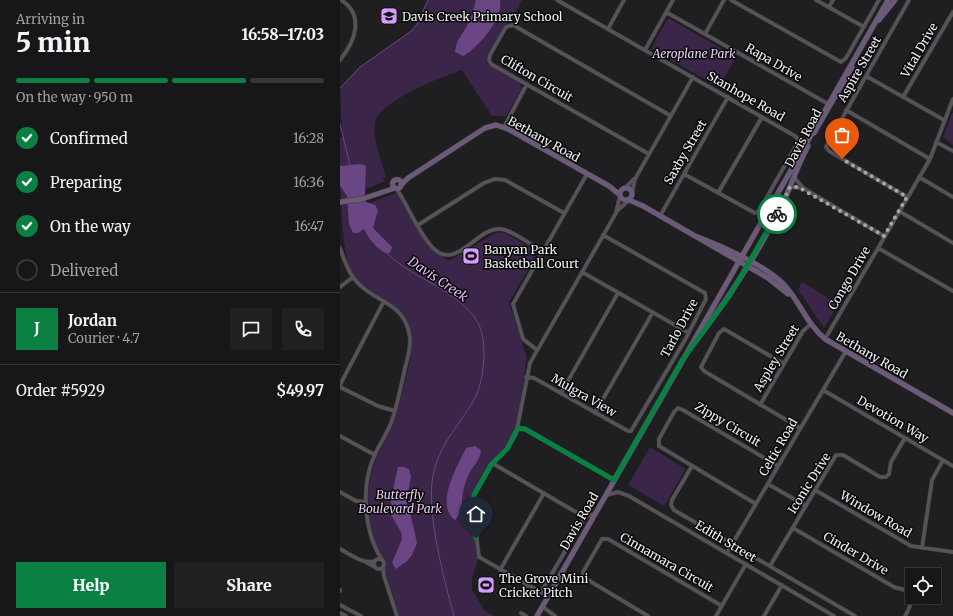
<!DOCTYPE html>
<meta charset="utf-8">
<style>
body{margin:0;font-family:Merriweather,serif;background:#201f22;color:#f1f3f6;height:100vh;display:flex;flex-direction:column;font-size:15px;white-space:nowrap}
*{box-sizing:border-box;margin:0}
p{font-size:13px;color:#9e9fa2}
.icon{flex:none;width:22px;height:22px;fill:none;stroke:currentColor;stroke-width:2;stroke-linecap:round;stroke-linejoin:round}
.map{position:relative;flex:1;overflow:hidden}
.side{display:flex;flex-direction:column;background:#171619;width:340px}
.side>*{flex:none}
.tools{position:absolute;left:565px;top:568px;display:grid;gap:8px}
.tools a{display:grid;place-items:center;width:36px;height:36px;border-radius:0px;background:#171619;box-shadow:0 4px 16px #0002,0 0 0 1px #363538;font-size:20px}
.pin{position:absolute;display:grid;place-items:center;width:34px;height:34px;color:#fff;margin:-41px -17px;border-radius:50% 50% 50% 0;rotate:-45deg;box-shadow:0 0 4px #0007}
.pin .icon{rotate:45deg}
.courier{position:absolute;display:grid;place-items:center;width:40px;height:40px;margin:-20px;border:3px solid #0b8043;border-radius:50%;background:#fff;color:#222;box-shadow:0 1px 5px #0007}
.headline em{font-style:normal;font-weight:800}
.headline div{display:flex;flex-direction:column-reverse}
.headline{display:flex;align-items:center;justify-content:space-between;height:68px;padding:0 16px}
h1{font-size:26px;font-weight:800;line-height:30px}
.bar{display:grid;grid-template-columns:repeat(4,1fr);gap:6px 4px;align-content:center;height:48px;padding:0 16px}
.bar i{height:5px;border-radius:3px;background:#363538}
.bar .on{background:#0b8043}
.bar p{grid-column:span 4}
.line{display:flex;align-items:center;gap:10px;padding:0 16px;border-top:1px solid #363538}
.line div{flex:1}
.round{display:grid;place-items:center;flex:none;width:42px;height:42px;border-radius:0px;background:#201f22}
ol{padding:0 16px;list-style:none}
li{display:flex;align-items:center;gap:12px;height:44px}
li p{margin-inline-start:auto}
li .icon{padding:4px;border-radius:50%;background:#0b8043;color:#fff;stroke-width:4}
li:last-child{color:#9e9fa2}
li i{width:22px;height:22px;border:2px solid #363538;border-radius:50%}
.primary-button{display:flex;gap:8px;margin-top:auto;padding:8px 16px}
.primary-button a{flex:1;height:46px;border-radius:0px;background:#0b8043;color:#fff;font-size:16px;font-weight:800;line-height:46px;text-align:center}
.primary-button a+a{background:#201f22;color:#f1f3f6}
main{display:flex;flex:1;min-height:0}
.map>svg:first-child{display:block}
</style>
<main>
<section class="side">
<div class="headline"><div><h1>5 min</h1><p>Arriving in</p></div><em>16:58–17:03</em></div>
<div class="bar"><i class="on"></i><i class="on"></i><i class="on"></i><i></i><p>On the way · 950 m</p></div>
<ol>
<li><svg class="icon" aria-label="check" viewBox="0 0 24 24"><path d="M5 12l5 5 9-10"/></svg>Confirmed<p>16:28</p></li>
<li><svg class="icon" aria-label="check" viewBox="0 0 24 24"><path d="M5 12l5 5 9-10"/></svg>Preparing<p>16:36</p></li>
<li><svg class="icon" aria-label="check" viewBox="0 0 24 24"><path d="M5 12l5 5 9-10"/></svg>On the way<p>16:47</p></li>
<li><i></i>Delivered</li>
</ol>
<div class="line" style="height:72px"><b class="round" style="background:#0b8043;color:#fff">J</b><div><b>Jordan</b><p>Courier · 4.7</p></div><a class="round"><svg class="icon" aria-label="chat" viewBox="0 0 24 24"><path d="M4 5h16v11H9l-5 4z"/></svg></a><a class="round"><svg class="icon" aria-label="phone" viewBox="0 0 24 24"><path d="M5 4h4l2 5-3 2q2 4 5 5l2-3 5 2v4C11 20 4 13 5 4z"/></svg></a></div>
<div class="line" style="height:52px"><div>Order #5929</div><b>$49.97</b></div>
<div class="primary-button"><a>Help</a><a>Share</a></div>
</section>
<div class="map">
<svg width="613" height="616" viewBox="0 0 613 616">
<rect width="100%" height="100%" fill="#1f1e21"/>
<path fill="#3b2549" d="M 88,0 L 182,0 L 170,22 L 165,25 L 146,61 L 148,64 L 179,82 L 182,88 L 166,116 L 152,116 L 122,70 C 102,77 40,100 35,123 C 32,140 42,161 46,177 L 43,179 L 45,181 L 29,188 L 14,192 L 26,204 L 57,193 L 89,247 L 109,261 L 157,232 L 165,233 L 196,251 L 197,254 L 169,302 L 187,358 L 176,429 L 165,447 L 147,467 L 133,493 L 131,501 L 138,559 L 132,578 L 132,590 L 145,611 L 155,616 L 59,616 C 55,601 50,587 46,573 C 44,569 46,565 45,561 C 44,558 41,556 40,553 C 30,533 26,507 29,485 C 31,463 43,446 52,426 C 58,412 74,353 72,338 C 67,297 28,300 10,269 C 0,241 0,172 0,137 L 2,137 L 0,88 L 20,67 L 70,32 L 77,24 Z
M 330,19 L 396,57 L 379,87 L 376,82 L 375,85 L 312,49 L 312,47 L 327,20 Z
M 612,113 L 613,113 L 613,145 L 603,137 Z
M 462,282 L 498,304 L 484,328 L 458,289 Z
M 310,447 L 344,468 L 345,470 L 324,506 L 288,485 Z"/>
<path fill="#6b4684" d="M 136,0 L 160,0 C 164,18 138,48 123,56 L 115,52 L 117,42 L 130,21 Z
M 21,164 L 26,166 L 25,194 L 26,202 L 35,205 L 38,210 L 33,228 L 52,247 L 51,251 L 48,254 C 38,251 28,238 24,229 L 18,233 L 13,233 L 9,224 L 7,196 L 0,186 L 0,166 Z
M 135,446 L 141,450 C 140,462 132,466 128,476 C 123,487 121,500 122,511 L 115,520 C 94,505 118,465 126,448 Z
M 58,467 L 64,467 L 69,469 L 71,477 L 66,501 L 70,512 L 77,543 L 72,555 L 67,561 L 56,569 L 52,563 L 62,539 L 61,532 L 51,515 L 51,499 Z"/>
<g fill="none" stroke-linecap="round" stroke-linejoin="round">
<path stroke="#6b4684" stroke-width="1" d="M 0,88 L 20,67 L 70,32 L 77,24 L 88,0
M 0,124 L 10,165
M 48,254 C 73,279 112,287 135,318 C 143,329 144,343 144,356 C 143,368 142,380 138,391 C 135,400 128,409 123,417 C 108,438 95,456 92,482 C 88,518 104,580 114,616"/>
<g stroke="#3c3b3d" stroke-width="4.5">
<path id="street" d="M 217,0 L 455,136 L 458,139 L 457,144 L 419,211 L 415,213 L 344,174
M 391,0 L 501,62 L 506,58 L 539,0
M 476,0 L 524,27
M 489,7 L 493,0
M 326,12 L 490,105
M 268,29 L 284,0
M 365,34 L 384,0
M 305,50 L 333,0
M 0,60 C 15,42 25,15 1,0
M 526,76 L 604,120
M 563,97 L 613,12
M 506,110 L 590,159
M 164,127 L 187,84
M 596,142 L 613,151
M 309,154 L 151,64 L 149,60 L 150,55 L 166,27 L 173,25 L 331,116
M 454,177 L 463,188 L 544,236
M 579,177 L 613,197
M 450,187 L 462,188
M 56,188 C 69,207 77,231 93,248 C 116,272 137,227 160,229 C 171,229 192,246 203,251
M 285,188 L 294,179
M 292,193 L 295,179 L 353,77
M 378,193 L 422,117
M 567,197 L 489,151 L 486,147 L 569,0
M 278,210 L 289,200
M 559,211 L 613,243
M 320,216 L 388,97
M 78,225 L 144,183 L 155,179 L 165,180 L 224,213
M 0,248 C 5,262 9,275 20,285 C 40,304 66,304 70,338 C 71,350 66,362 64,373 C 60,390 57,407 51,423 C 46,436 38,446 33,459 C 21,488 24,534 43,561
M 538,248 L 613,291
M 242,272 L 349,333
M 0,287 L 13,277
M 485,339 L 590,159 L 613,99
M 197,350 L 183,339 L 173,304 L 247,174
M 444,364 L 384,329 L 379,333 L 361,367 L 364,371 L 460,428
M 186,377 L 194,378 L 288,431 L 291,431 L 345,340 L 366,299 L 365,293 L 263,235
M 0,385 L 44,301
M 0,387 L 38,406 L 55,411
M 483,390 L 613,466
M 221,393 L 278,293
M 420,405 L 463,331 L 471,324
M 255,413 L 313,312
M 178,428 L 185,429 L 274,480
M 0,436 L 35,455
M 152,463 L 234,511 L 246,516 L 255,514
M 352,466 L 332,500 L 331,505 L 334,510 L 515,616
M 428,484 L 466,506
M 475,490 L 571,546 L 613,552
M 0,492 L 16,501 L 26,502
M 267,495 L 278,492 L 289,496 L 494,616
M 416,504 L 319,446 L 319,439 L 334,412 L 338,408 L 343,410 L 438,466
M 453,528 L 554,587 L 568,591 C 575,598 569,609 565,616
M 582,548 L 592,480 L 603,460
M 0,549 C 10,554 23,565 35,561
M 387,553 L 506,351
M34 564a5 5 0 1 1 10 0a5 5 0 1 1-10 0Z
M 24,561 L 35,567
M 43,566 L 44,576 L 57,616
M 430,566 L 496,455 L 503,455 L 540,477 L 546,477 L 549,474 L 551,462 L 565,438
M 160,570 L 204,493
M 0,591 L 0,590
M 201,592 L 246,516
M 181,595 L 186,585
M 209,597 L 139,557 L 133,507 L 134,495 L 151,465 L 167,449 L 176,434 L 190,363 L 276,213 L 280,196
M 0,605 L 21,616
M 203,607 L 215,616
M 0,613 L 6,616
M 181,613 L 186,616
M 308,616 L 243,577 L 243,572 L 262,539 L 268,539 L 382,606
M 376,616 L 406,564
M 424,616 L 442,585"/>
</g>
<g stroke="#3c3b3d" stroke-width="6">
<path id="secondary" d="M 539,20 L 555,0
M 474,133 L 512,67
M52.5 184a4.5 4.5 0 1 1 9 0a4.5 4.5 0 1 1-9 0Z
M 61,185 L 68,178 L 145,128 L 156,125 L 168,129 L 269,186 L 280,195
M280 194a6 6 0 1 1 12 0a6 6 0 1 1-12 0Z
M 289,200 L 303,206 L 428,278 L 448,294
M 0,202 L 22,199 L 55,188
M 358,237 C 382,246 431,268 447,288 C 461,305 468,325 485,339 L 613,413
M 356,341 C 388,299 417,255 441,207 C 451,187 457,166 468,146
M 197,616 L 548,0"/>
</g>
<use href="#street" stroke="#555357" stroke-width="3.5"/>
<use href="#secondary" stroke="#6c5a79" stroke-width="5"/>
</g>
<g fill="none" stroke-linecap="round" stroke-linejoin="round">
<path stroke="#a8a6a9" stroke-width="4" stroke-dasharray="0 7.2" d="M 437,214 L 450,187 L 458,187 L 544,236 L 567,197 L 502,159"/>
<path stroke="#0b8043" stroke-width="5" d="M 136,538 L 132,507 L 134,495 L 151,465 L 167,449 L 178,428 L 185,429 L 274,480 L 343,359 L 390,295 L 437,214"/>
</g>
<defs>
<g id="school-square" transform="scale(0.9)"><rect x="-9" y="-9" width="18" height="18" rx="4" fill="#d49cfb" stroke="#090809"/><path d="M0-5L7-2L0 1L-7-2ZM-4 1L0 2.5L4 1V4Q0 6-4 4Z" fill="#111"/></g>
<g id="stadium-square" transform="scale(0.9)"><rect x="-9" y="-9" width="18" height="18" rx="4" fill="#d49cfb" stroke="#090809"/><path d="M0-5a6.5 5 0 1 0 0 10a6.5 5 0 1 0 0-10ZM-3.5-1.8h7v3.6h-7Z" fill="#111"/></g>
</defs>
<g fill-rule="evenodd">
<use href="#school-square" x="49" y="16"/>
<use href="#stadium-square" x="131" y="256"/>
<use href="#stadium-square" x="146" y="585"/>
</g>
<g text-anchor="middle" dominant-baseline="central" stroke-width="3" stroke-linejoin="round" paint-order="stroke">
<g font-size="12" fill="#f1f0f2" stroke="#090809" text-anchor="start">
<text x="62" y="16">Davis Creek Primary School</text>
<text x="144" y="249">Banyan Park<tspan x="144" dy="14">Basketball Court</tspan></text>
<text x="159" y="578">The Grove Mini<tspan x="159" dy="14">Cricket Pitch</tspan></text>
</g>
<g font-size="12" fill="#f1f0f2" stroke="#090809">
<text transform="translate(579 50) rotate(-60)">Vital Drive</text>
<text transform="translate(434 62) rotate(30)">Rapa Drive</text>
<text transform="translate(519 69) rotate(-60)">Aspire Street</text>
<text transform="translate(197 78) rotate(30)">Clifton Circuit</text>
<text transform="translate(406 96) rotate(30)">Stanhope Road</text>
<text transform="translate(463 138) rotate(-62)">Davis Road</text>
<text transform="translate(204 139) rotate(29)">Bethany Road</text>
<text transform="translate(345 152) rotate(-60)">Saxby Street</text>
<text transform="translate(509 278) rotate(-60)">Congo Drive</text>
<text transform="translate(339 328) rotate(-62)">Tarlo Drive</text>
<text transform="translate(532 355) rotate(30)">Bethany Road</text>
<text transform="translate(436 358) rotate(-59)">Aspley Street</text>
<text transform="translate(244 395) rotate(30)">Mulgra View</text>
<text transform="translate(553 419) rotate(30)">Devotion Way</text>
<text transform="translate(388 424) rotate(31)">Zippy Circuit</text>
<text transform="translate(438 447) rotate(-60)">Celtic Road</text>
<text transform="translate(469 483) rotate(-58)">Iconic Drive</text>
<text transform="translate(536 514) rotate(30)">Window Road</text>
<text transform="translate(239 521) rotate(-60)">Davis Road</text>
<text transform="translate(386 541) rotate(31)">Edith Street</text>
<text transform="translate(516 553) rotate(30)">Cinder Drive</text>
<text transform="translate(327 562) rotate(30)">Cinnamara Circuit</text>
</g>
<g font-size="12" font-style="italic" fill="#e3cef2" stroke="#090809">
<text x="354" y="53">Aeroplane Park</text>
<text x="60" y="494">Butterfly<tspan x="60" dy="14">Boulevard Park</tspan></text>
</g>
<g font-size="13" font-style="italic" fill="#dfc0f7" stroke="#090809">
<text transform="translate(98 279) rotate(34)">Davis Creek</text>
</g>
</g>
</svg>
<div class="tools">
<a><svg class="icon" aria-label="locate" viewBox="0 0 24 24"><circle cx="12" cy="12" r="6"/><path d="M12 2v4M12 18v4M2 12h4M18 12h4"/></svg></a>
</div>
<div class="pin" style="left:502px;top:159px;background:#ea580c"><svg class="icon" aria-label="bag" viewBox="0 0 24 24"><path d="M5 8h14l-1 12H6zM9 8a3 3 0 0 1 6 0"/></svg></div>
<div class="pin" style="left:136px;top:538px;background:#1f2937"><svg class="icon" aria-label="home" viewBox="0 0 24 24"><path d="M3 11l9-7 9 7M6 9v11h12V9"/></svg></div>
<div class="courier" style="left:437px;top:214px"><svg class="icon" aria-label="bike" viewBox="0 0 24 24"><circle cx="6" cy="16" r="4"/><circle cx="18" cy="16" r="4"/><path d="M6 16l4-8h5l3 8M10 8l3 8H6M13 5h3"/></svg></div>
</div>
</main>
